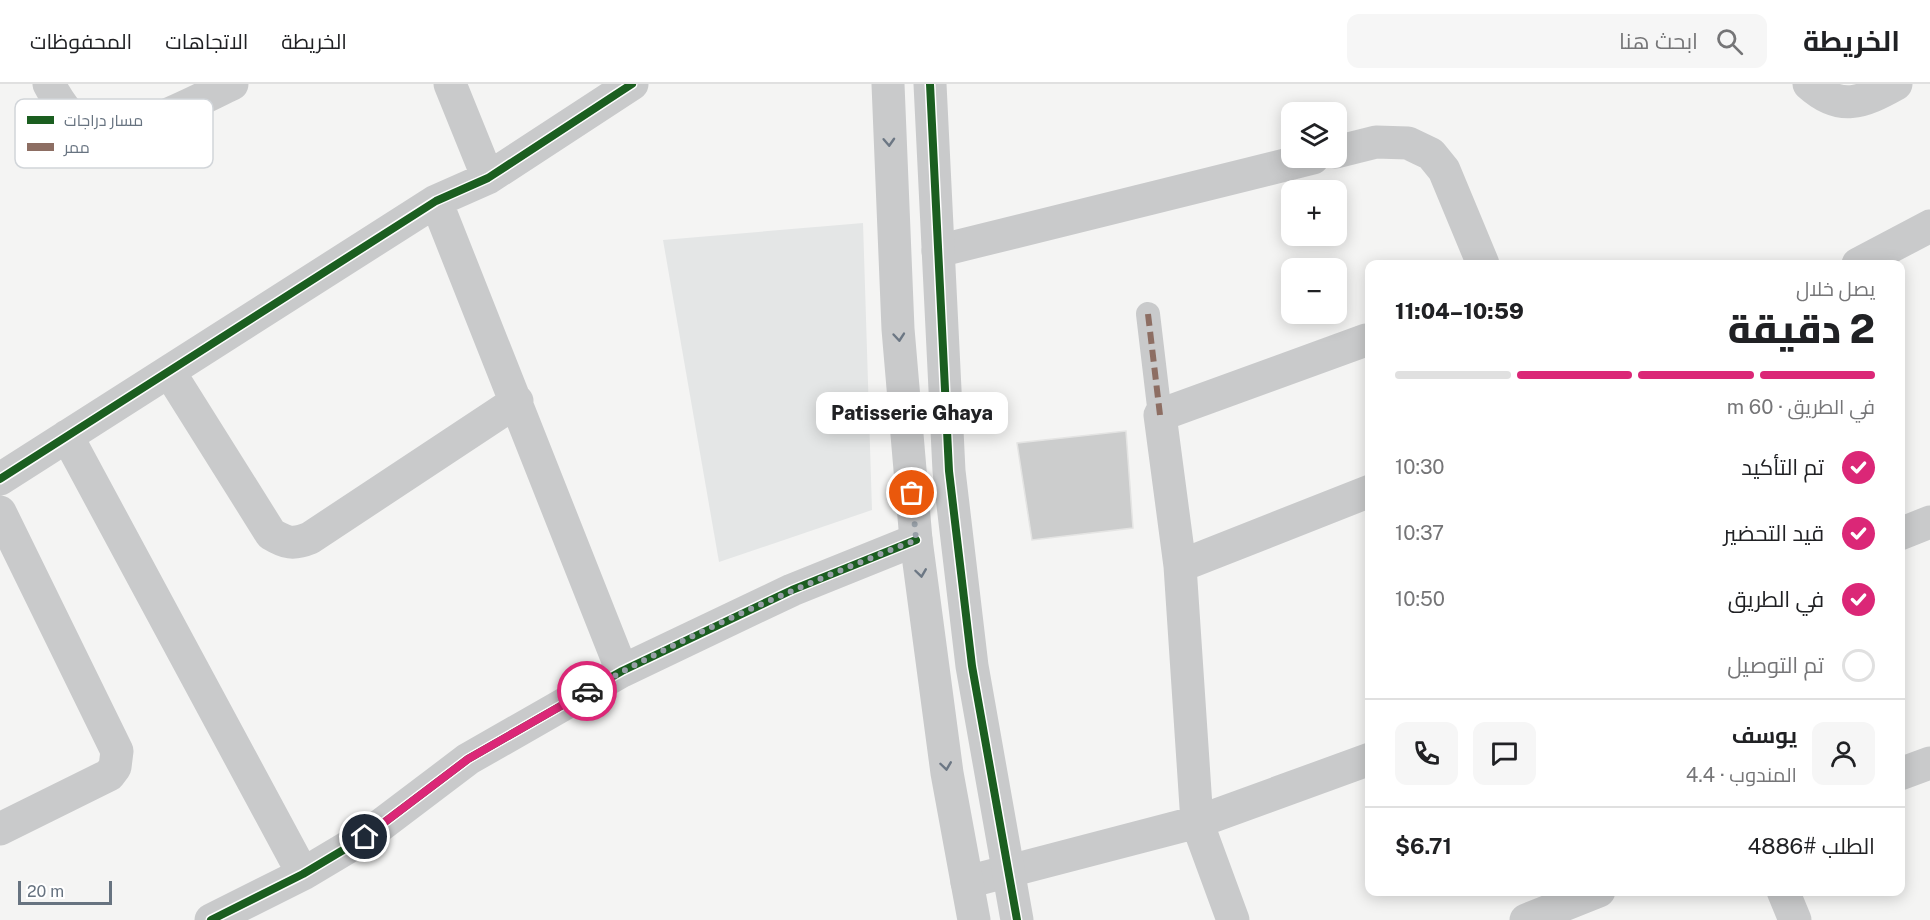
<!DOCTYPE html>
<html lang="ar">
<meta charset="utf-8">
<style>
body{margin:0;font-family:"Public Sans",Cairo,sans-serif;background:#f6f6f6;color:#202124;direction:rtl;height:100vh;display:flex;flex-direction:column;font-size:22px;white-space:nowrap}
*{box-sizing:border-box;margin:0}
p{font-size:20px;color:#757577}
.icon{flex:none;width:33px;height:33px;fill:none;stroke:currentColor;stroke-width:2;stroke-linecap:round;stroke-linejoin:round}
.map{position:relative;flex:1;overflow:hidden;direction:ltr}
.drawer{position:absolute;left:1365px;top:176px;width:540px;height:636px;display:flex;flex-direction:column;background:#fff;border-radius:12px;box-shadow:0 3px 15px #0003;direction:rtl}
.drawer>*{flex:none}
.fabs{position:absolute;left:1281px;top:18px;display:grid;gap:12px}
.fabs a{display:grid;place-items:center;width:66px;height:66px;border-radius:12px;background:#fff;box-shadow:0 3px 15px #0003;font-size:30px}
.scale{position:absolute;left:18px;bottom:15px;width:94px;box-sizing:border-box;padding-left:6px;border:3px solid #677380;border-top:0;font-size:16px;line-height:21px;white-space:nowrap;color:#677380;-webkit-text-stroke:4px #fff;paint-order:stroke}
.pin{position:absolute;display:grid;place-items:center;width:51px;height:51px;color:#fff;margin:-26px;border:3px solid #fff;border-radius:50%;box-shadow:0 2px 6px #0007}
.courier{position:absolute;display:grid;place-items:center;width:60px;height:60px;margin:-30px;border:4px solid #db2777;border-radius:50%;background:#fff;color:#222;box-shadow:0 2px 8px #0007}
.bubble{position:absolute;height:42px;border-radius:12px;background:#fff;box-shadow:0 3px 15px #0003;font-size:20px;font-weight:800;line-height:42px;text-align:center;direction:rtl}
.head em{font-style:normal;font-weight:800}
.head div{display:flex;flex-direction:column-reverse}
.head{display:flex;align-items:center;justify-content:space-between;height:102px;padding:0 30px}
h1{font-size:39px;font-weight:800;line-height:45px}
.bar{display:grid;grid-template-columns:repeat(4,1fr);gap:9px 6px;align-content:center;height:72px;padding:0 30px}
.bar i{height:8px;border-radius:4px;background:#e0e0e0}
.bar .on{background:#db2777}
.bar p{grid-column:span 4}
.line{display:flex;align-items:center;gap:15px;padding:0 30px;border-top:2px solid #e0e0e0}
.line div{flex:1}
.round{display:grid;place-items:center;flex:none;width:63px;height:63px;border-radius:12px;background:#f6f6f6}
ol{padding:0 30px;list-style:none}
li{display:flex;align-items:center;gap:18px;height:66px}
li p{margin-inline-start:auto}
li .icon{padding:6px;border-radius:50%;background:#db2777;color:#fff;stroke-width:4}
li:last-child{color:#757577}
li i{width:33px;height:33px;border:3px solid #e0e0e0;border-radius:50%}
header{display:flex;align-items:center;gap:36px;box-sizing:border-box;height:84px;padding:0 30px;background:#fff;border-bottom:2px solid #e0e0e0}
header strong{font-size:28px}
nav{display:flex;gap:33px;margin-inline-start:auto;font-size:21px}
.search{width:420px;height:54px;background:#f6f6f6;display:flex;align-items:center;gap:15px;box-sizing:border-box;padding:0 21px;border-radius:12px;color:#757577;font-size:22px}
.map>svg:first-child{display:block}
</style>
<header>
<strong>الخريطة</strong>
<div class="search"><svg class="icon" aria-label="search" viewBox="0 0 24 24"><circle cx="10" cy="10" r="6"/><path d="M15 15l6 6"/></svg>ابحث هنا</div>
<nav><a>الخريطة</a><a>الاتجاهات</a><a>المحفوظات</a></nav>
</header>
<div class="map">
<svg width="1930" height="836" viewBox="0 0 1930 836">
<rect width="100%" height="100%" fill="#f4f4f3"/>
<path fill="#e4e6e6" d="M 863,139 L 872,426 L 719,478 L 663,156 Z"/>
<path fill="#cccdcd" stroke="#e4e4e3" stroke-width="1.5" d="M 1126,347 L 1133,444 L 1032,456 L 1017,359 Z"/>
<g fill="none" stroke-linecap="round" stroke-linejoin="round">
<path stroke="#c9cacb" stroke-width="24" d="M 1148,230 L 1160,331"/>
<path stroke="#c9cacb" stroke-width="33" d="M 49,0 C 59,19 74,43 97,49 C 125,56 204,13 232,0
M 450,0 L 488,94
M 1809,0 C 1840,28 1862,19 1896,0
M 1336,68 L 1376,58 L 1408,59 L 1431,70 L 1444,86 L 1483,180
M 436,117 L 622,587
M 938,167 L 1313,74
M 1858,180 L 1930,142
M 170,289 L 271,450 C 286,459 293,461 310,454 L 517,317
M 67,352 L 303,790
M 0,395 L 436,117 L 488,94 L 632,0
M 0,428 L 117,667 L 115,683 L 109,691 L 0,745
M 1900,450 L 1930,438
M 1180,482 L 1370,407
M 1900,690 L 1930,679
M 967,798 L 1197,738 L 1370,675
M 1783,807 L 1795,836
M 211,836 L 303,790 L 365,753 L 468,675 L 622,587 L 792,506 L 916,456
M 1233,836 L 1197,738 L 1180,482 L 1160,331 L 1366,256
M 1526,836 L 1599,807"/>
<path stroke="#c9cacb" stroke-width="33" d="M 888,0 L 898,245 L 916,456 L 947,689 L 974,836
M 930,0 L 949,387 L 972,582 L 1017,836"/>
<path stroke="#8d6e63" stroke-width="6" stroke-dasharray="12 6" stroke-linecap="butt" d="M 1148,230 L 1160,331"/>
<g stroke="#fff" stroke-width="11">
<path id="cycleway" d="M 930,0 L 949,387 L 972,582 L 1017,836
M 0,395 L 436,117 L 488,94 L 632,0
M 211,836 L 303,790 L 365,753 L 468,675 L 622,587 L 792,506 L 916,456"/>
</g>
<use href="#cycleway" stroke="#1b5e20" stroke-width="8"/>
</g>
<defs><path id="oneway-chevron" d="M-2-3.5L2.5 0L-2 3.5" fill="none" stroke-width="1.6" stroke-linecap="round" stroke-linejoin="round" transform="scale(1.5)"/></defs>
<g stroke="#6c7784">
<use href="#oneway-chevron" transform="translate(889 58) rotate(87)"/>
<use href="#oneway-chevron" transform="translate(899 253) rotate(85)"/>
<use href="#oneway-chevron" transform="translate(921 489) rotate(82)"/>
<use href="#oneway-chevron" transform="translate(946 682) rotate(82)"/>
</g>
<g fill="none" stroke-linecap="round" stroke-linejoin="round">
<path stroke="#98a0a8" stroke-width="6" stroke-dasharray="0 10.8" d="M 587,607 C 692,548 804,500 916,456 L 912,409"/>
<path stroke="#db2777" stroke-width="8" d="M 365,753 L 468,675 L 587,607"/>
</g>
<rect x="15" y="15" width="198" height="69" rx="9" fill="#fff" stroke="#d1d5d9" stroke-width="1.5"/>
<rect x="27" y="32" width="27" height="8" fill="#1b5e20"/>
<rect x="27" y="59" width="27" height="8" fill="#8d6e63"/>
<g font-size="16" fill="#677380">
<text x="64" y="42">مسار دراجات</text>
<text x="64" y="69">ممر</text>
</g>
</svg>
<div class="fabs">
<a><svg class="icon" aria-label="layers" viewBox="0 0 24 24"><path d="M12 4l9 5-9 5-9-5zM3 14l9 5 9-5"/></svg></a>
<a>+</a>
<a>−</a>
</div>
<div class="scale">20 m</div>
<div class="pin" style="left:912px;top:409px;background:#ea580c"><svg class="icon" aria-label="bag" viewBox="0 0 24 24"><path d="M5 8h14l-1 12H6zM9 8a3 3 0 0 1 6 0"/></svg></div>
<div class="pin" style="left:365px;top:753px;background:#1f2937"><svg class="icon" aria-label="home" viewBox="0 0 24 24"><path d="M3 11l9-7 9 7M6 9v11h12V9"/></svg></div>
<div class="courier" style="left:587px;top:607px"><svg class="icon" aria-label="car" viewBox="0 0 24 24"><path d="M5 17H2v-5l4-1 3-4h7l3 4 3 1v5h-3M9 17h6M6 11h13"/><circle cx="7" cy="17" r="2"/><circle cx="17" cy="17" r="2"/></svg></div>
<div class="bubble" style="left:816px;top:308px;width:192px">Patisserie Ghaya</div>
<section class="drawer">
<div class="head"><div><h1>2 دقيقة</h1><p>يصل خلال</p></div><em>10:59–11:04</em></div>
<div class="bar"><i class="on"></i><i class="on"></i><i class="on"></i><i></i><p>في الطريق · 60 m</p></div>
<ol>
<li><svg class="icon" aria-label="check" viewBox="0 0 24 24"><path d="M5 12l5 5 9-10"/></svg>تم التأكيد<p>10:30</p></li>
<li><svg class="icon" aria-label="check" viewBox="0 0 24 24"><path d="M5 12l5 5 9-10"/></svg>قيد التحضير<p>10:37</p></li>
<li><svg class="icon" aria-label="check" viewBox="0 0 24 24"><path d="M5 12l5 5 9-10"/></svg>في الطريق<p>10:50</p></li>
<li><i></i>تم التوصيل</li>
</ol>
<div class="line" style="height:108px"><a class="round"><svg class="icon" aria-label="person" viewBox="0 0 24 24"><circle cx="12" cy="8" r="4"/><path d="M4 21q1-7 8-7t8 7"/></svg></a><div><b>يوسف</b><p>المندوب · 4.4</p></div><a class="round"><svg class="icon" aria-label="chat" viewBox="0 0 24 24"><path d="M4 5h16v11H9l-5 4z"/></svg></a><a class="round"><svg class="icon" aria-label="phone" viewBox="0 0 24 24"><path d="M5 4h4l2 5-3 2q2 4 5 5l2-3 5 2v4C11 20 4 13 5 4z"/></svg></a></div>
<div class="line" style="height:78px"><div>الطلب #4886</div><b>$6.71</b></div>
</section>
</div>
